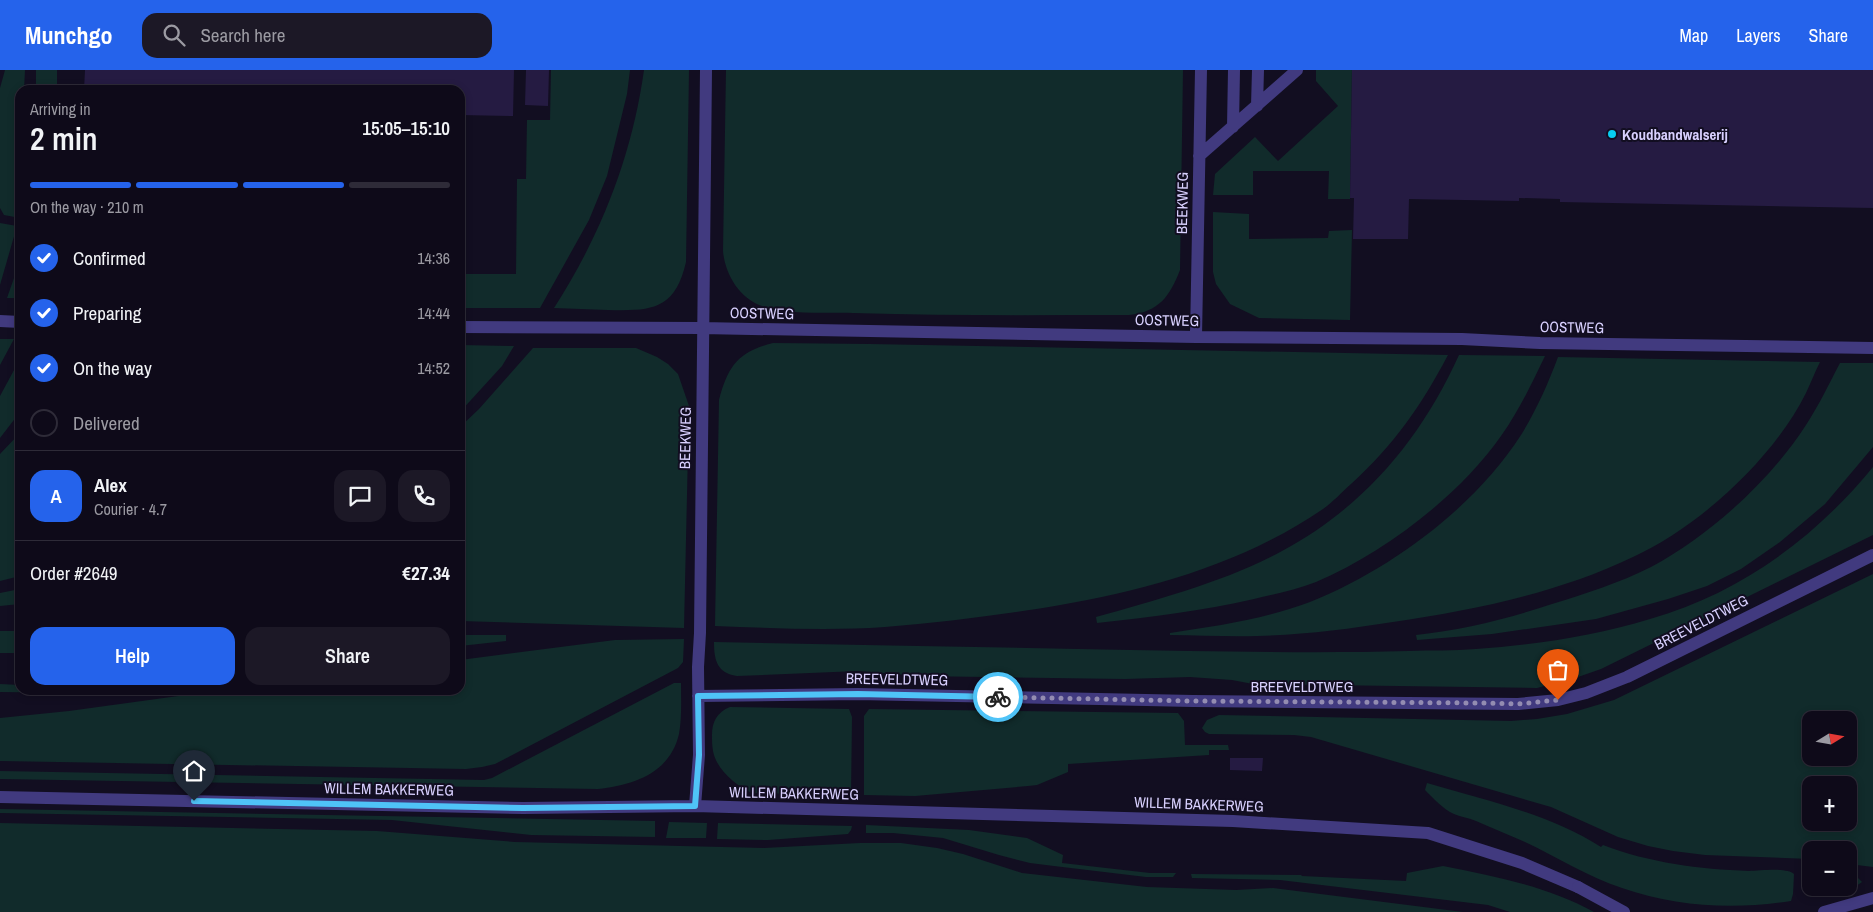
<!DOCTYPE html>
<meta charset="utf-8">
<style>
body{margin:0;font-family:"Archivo Narrow",sans-serif;background:#1c1826;color:#f1f3f6;height:100vh;display:flex;flex-direction:column;font-size:19px;white-space:nowrap}
*{box-sizing:border-box;margin:0}
p{font-size:16px;color:#9b9aa2}
.icon{flex:none;width:28px;height:28px;fill:none;stroke:currentColor;stroke-width:2;stroke-linecap:round;stroke-linejoin:round}
.map{position:relative;flex:1;overflow:hidden}
.drawer{position:absolute;left:15px;top:15px;width:450px;height:610px;display:flex;flex-direction:column;background:#0e0a19;border-radius:15px;box-shadow:0 2px 8px #0003,0 0 0 1px #2e2b38}
.drawer>*{flex:none}
.needle{width:32px;rotate:79deg}
.buttons{position:absolute;left:1802px;top:641px;display:grid;gap:10px}
.buttons a{display:grid;place-items:center;width:55px;height:55px;border-radius:10px;background:#0e0a19;box-shadow:0 2px 8px #0003,0 0 0 1px #2e2b38;font-size:25px}
.pin{position:absolute;display:grid;place-items:center;width:42px;height:42px;color:#fff;margin:-51px -21px;border-radius:50% 50% 50% 0;rotate:-45deg;box-shadow:0 0 5px #0007}
.pin .icon{rotate:45deg}
.courier{position:absolute;display:grid;place-items:center;width:50px;height:50px;margin:-25px;border:4px solid #4fc3f7;border-radius:50%;background:#fff;color:#222;box-shadow:0 1px 6px #0007}
.headline em{font-style:normal;font-weight:600}
.headline div{display:flex;flex-direction:column-reverse}
.headline{display:flex;align-items:center;justify-content:space-between;height:85px;padding:0 15px}
h1{font-size:32px;font-weight:600;line-height:38px}
.bar{display:grid;grid-template-columns:repeat(4,1fr);gap:8px 5px;align-content:center;height:60px;padding:0 15px}
.bar i{height:6px;border-radius:4px;background:#2e2b38}
.bar .on{background:#2563eb}
.bar p{grid-column:span 4}
.line{display:flex;align-items:center;gap:12px;padding:0 15px;border-top:1px solid #2e2b38}
.line div{flex:1}
.round{display:grid;place-items:center;flex:none;width:52px;height:52px;border-radius:15px;background:#1c1826}
ol{padding:0 15px;list-style:none}
li{display:flex;align-items:center;gap:15px;height:55px}
li p{margin-inline-start:auto}
li .icon{padding:5px;border-radius:50%;background:#2563eb;color:#fff;stroke-width:4}
li:last-child{color:#9b9aa2}
li i{width:28px;height:28px;border:2px solid #2e2b38;border-radius:50%}
.action{display:flex;gap:10px;margin-top:auto;padding:10px 15px}
.action a{flex:1;height:58px;border-radius:15px;background:#2563eb;color:#fff;font-size:20px;font-weight:600;line-height:58px;text-align:center}
.action a+a{background:#1c1826;color:#f1f3f6}
header{display:flex;align-items:center;gap:30px;box-sizing:border-box;height:70px;padding:0 25px;background:#2563eb;color:#fff}
header strong{font-size:24px}
nav{display:flex;gap:28px;margin-inline-start:auto;font-size:18px}
.search{width:350px;height:45px;background:#1c1826;display:flex;align-items:center;gap:12px;box-sizing:border-box;padding:0 18px;border-radius:15px;color:#9b9aa2;font-size:19px}
.map>svg:first-child{display:block}
</style>
<header>
<strong>Munchgo</strong>
<div class="search"><svg class="icon" aria-label="search" viewBox="0 0 24 24"><circle cx="10" cy="10" r="6"/><path d="M15 15l6 6"/></svg>Search here</div>
<nav><a>Map</a><a>Layers</a><a>Share</a></nav>
</header>
<div class="map">
<svg width="1873" height="842" viewBox="0 0 1873 842">
<rect width="100%" height="100%" fill="#120e21"/>
<path fill="#112b2b" fill-rule="evenodd" d="M 5,0 L 25,0 L 24,20 L 20,20 L 20,148 L 4,145 L 0,138 L 0,18 Z
M 36,0 L 57,0 L 57,20 L 36,20 Z
M 551,0 L 630,0 L 627,24 L 607,106 L 589,150 L 540,238 L 464,238 L 460,236 L 460,204 L 516,204 L 517,109 L 526,109 L 527,50 L 550,50 Z
M 644,0 L 689,0 L 686,192 C 675,240 652,241 608,240 C 590,239 572,239 554,238 C 601,165 632,86 644,0 Z
M 726,0 L 1183,0 L 1180,200 C 1170,226 1159,242 1129,245 C 1037,245 945,246 853,243 C 827,242 787,245 762,236 C 739,228 725,204 723,181 Z
M 1316,0 L 1352,0 L 1350,129 L 1328,129 L 1329,101 L 1253,101 L 1253,125 L 1213,125 L 1215,104 L 1255,67 L 1278,91 L 1338,36 L 1316,11 Z
M 1213,142 L 1249,144 L 1249,169 L 1328,168 L 1329,161 L 1352,160 L 1350,250 L 1259,248 L 1230,234 L 1216,214 L 1213,202 Z
M 0,153 L 17,156 L 0,215 Z
M 20,191 L 20,228 L 7,228 Z
M 0,269 L 14,269 L 0,295 Z
M 773,273 L 869,274 L 1448,285 C 1421,336 1394,375 1351,414 C 1342,422 1333,432 1323,439 C 1240,496 1141,522 1043,538 C 991,546 938,553 885,557 C 829,561 771,558 715,556 L 719,330 C 728,296 738,282 773,273 Z
M 460,275 L 514,276 L 502,296 L 460,342 Z
M 533,278 L 636,278 L 657,287 L 668,294 L 678,304 L 689,336 L 684,558 L 460,551 L 460,357 L 479,339 Z
M 1459,285 L 1545,286 C 1532,313 1519,341 1501,366 C 1459,426 1384,483 1316,512 C 1296,520 1275,524 1254,529 C 1202,541 1150,547 1097,553 L 1096,547 C 1157,530 1227,511 1282,481 C 1364,437 1421,369 1459,285 Z
M 1558,287 L 1820,292 C 1815,302 1811,312 1806,323 C 1773,389 1700,456 1633,487 C 1558,523 1474,540 1393,552 C 1348,559 1303,565 1257,566 C 1228,567 1199,565 1170,565 L 1170,563 C 1217,556 1265,549 1310,532 C 1390,500 1474,438 1521,365 C 1536,341 1548,314 1558,287 Z
M 20,289 L 20,342 L 0,368 L 0,326 Z
M 1840,293 L 1873,293 L 1873,377 L 1825,434 L 1780,472 L 1741,499 L 1707,516 L 1668,529 L 1596,549 L 1492,564 L 1417,570 L 1416,565 C 1462,560 1507,549 1552,534 C 1585,524 1619,513 1651,497 C 1709,466 1770,411 1806,355 C 1819,335 1829,314 1840,293 Z
M 20,363 L 20,506 L 0,511 L 0,384 Z
M 1873,397 L 1873,465 L 1601,599 L 1578,607 L 1537,618 L 1253,614 L 1232,610 L 1190,607 L 1125,609 L 919,606 L 858,601 L 737,606 C 717,603 714,590 714,572 C 872,575 1031,578 1189,581 C 1262,582 1336,583 1409,581 C 1431,580 1454,581 1476,579 C 1534,575 1594,566 1650,549 C 1740,523 1814,469 1873,397 Z
M 1873,504 L 1873,797 L 1849,794 L 1849,780 L 1811,780 L 1811,789 L 1705,785 L 1673,781 L 1648,776 L 1618,767 L 1551,737 L 1311,667 L 1294,665 L 1209,664 L 1205,662 L 1202,658 L 1207,650 L 1219,645 L 1511,651 L 1537,649 L 1567,644 L 1614,630 ZM 1811,650 L 1849,650 L 1849,688 L 1811,688 ZM 1811,715 L 1849,715 L 1849,752 L 1811,752 Z
M 20,519 L 20,534 L 0,536 L 0,523 Z
M 0,561 L 20,561 L 20,583 L 0,583 Z
M 460,565 L 506,565 L 506,571 L 460,576 Z
M 684,569 L 683,592 L 678,598 L 495,694 L 482,697 L 466,699 L 0,691 L 0,648 L 69,641 L 222,620 L 460,620 L 460,590 L 615,570 Z
M 674,613 L 681,613 C 681,629 682,648 679,664 C 670,703 634,715 598,719 L 0,709 L 0,701 L 484,710 L 492,708 Z
M 0,614 L 20,615 L 20,620 L 111,620 L 78,623 L 0,622 Z
M 730,637 L 849,639 L 852,647 L 851,725 L 752,723 C 736,716 716,699 713,681 C 712,676 712,670 712,665 C 712,652 717,642 730,637 Z
M 869,639 L 1178,643 L 1184,651 L 1185,675 L 1228,675 L 1229,680 L 1209,680 L 1209,685 L 1068,694 L 1068,702 L 1037,715 L 1028,716 L 915,726 L 864,725 L 864,646 Z
M 1427,713 C 1485,730 1549,744 1601,777 L 1603,775 C 1650,793 1699,799 1749,801 C 1760,801 1787,797 1794,804 L 1793,824 L 1791,831 C 1734,840 1677,837 1622,818 C 1588,807 1557,787 1525,772 C 1509,765 1492,758 1476,751 C 1469,748 1461,747 1454,744 C 1443,739 1434,729 1425,720 Z
M 0,739 L 655,751 L 655,767 L 531,765 L 392,750 L 0,743 Z
M 669,752 L 707,753 L 706,768 L 666,768 Z
M 0,753 L 377,761 L 515,772 L 764,778 L 860,773 L 901,773 L 937,778 L 963,784 L 1022,803 L 1147,817 L 1236,820 L 1273,818 L 1463,842 L 0,842 Z
M 718,753 L 852,756 L 851,760 L 848,764 L 768,770 L 717,769 Z
M 866,755 L 969,760 L 1027,768 L 1063,785 L 1062,793 L 1150,803 L 1176,803 L 1173,807 L 1146,807 L 1054,796 L 1030,793 L 999,785 L 943,768 L 893,763 L 866,763 Z
M 1443,796 C 1497,807 1546,816 1594,842 L 1510,842 L 1488,835 L 1280,810 L 1192,808 L 1191,804 L 1301,805 L 1302,806 L 1406,811 L 1407,803 Z
M 1811,803 L 1811,818 L 1849,818 L 1849,807 L 1858,808 L 1862,812 C 1852,820 1822,826 1810,827 L 1809,806 Z"/>
<path fill="#251b42" d="M 85,0 L 514,0 L 513,46 L 460,45 L 460,20 L 84,20 Z
M 526,0 L 549,0 L 548,36 L 525,35 Z
M 1352,0 L 1873,0 L 1873,138 L 1560,132 L 1560,129 L 1519,128 L 1519,131 L 1409,129 L 1408,169 L 1353,169 L 1354,128 L 1350,128 Z
M 1230,688 L 1263,688 L 1262,701 L 1230,700 Z"/>
<g fill="none" stroke-linecap="round" stroke-linejoin="round">
<path stroke="#413a7f" stroke-width="12" d="M 1257,36 L 1258,0
M 1233,57 L 1234,0
M 1199,86 L 1297,0
M 0,251 L 20,252
M 460,257 L 702,258 L 1196,267 L 1462,269 L 1540,273 L 1873,278
M 1196,267 L 1201,0
M 698,626 L 858,624 L 1193,631 L 1518,634 L 1558,630 L 1586,623 L 1627,607 L 1873,485
M 0,727 L 523,738 L 695,736 L 1233,751 L 1428,763 L 1522,793 L 1578,817
M 695,736 L 699,685 L 698,597 L 700,563 L 706,0"/>
<path stroke="#413a7f" stroke-width="12" d="M 1578,817 L 1624,842
M 1824,842 L 1873,828"/>
</g>
<g fill="none" stroke-linecap="round" stroke-linejoin="round">
<path stroke="#938cb1" stroke-width="5" stroke-dasharray="0 9" d="M 998,627 L 1193,631 L 1480,633 L 1518,634 L 1558,630"/>
<path stroke="#4fc3f7" stroke-width="6" d="M 194,731 L 523,738 L 695,736 L 699,685 L 698,626 L 858,624 L 998,627"/>
</g>
<circle fill="#07cdf2" stroke="#120e21" stroke-width="2" cx="1612" cy="64" r="5"/>
<g text-anchor="middle" dominant-baseline="central" stroke-width="4" stroke-linejoin="round" paint-order="stroke">
<g font-size="15" font-weight="bold" fill="#d8d0fe" stroke="#120e21" text-anchor="start">
<text x="1622" y="64">Koudbandwalserij</text>
</g>
<g font-size="15" fill="#d8d0fe" stroke="#120e21">
<text transform="translate(1182 133) rotate(-89)">BEEKWEG</text>
<text transform="translate(762 243) rotate(1)">OOSTWEG</text>
<text transform="translate(1167 250) rotate(1)">OOSTWEG</text>
<text transform="translate(1572 257) rotate(1)">OOSTWEG</text>
<text transform="translate(685 368) rotate(-89)">BEEKWEG</text>
<text transform="translate(1701 552) rotate(-27)">BREEVELDTWEG</text>
<text transform="translate(897 609) rotate(1)">BREEVELDTWEG</text>
<text x="1302" y="616">BREEVELDTWEG</text>
<text transform="translate(389 719) rotate(1)">WILLEM BAKKERWEG</text>
<text transform="translate(794 723) rotate(1)">WILLEM BAKKERWEG</text>
<text transform="translate(1199 734) rotate(2)">WILLEM BAKKERWEG</text>
</g>
</g>
</svg>
<div class="buttons">
<a><svg class="needle" viewBox="-14 -14 28 28"><path d="M0-13l5 13h-10z" fill="#e53935"/><path d="M0 13l5-13h-10z" fill="#9b9aa2"/></svg></a>
<a>+</a>
<a>−</a>
</div>
<div class="pin" style="left:1558px;top:630px;background:#ea580c"><svg class="icon" aria-label="bag" viewBox="0 0 24 24"><path d="M5 8h14l-1 12H6zM9 8a3 3 0 0 1 6 0"/></svg></div>
<div class="pin" style="left:194px;top:731px;background:#1f2937"><svg class="icon" aria-label="home" viewBox="0 0 24 24"><path d="M3 11l9-7 9 7M6 9v11h12V9"/></svg></div>
<div class="courier" style="left:998px;top:627px"><svg class="icon" aria-label="bike" viewBox="0 0 24 24"><circle cx="6" cy="16" r="4"/><circle cx="18" cy="16" r="4"/><path d="M6 16l4-8h5l3 8M10 8l3 8H6M13 5h3"/></svg></div>
<section class="drawer">
<div class="headline"><div><h1>2 min</h1><p>Arriving in</p></div><em>15:05–15:10</em></div>
<div class="bar"><i class="on"></i><i class="on"></i><i class="on"></i><i></i><p>On the way · 210 m</p></div>
<ol>
<li><svg class="icon" aria-label="check" viewBox="0 0 24 24"><path d="M5 12l5 5 9-10"/></svg>Confirmed<p>14:36</p></li>
<li><svg class="icon" aria-label="check" viewBox="0 0 24 24"><path d="M5 12l5 5 9-10"/></svg>Preparing<p>14:44</p></li>
<li><svg class="icon" aria-label="check" viewBox="0 0 24 24"><path d="M5 12l5 5 9-10"/></svg>On the way<p>14:52</p></li>
<li><i></i>Delivered</li>
</ol>
<div class="line" style="height:90px"><b class="round" style="background:#2563eb;color:#fff">A</b><div><b>Alex</b><p>Courier · 4.7</p></div><a class="round"><svg class="icon" aria-label="chat" viewBox="0 0 24 24"><path d="M4 5h16v11H9l-5 4z"/></svg></a><a class="round"><svg class="icon" aria-label="phone" viewBox="0 0 24 24"><path d="M5 4h4l2 5-3 2q2 4 5 5l2-3 5 2v4C11 20 4 13 5 4z"/></svg></a></div>
<div class="line" style="height:65px"><div>Order #2649</div><b>€27.34</b></div>
<div class="action"><a>Help</a><a>Share</a></div>
</section>
</div>
